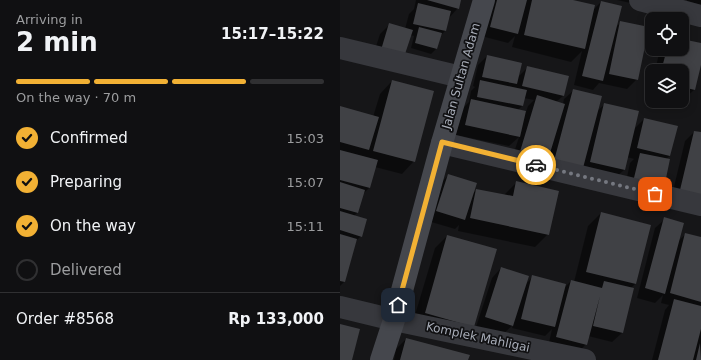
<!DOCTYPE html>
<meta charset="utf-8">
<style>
body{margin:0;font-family:"DejaVu Sans",sans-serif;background:#1e1e20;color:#f1f3f6;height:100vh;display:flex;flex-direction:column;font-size:15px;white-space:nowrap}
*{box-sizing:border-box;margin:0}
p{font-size:13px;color:#9c9d9f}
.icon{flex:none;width:22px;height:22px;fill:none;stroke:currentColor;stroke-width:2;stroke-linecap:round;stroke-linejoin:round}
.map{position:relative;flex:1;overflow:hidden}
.sheet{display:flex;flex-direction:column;background:#101012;width:340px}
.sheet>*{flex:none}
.tools{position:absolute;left:305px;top:12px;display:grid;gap:8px}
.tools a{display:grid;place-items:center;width:44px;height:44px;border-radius:8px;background:#101012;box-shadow:0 2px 10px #0003,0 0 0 1px #303032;font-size:20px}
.pin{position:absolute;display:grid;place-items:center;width:34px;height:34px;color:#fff;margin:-17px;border-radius:8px;box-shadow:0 2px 6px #0006}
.courier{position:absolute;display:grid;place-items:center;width:40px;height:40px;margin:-20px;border:3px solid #f2b134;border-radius:50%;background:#fff;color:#222;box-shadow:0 1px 5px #0007}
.summary em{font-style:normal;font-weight:800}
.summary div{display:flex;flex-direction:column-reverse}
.summary{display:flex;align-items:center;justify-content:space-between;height:68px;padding:0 16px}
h1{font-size:26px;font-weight:800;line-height:30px}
.bar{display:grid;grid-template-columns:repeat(4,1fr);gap:6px 4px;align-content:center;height:48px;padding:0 16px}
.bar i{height:5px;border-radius:3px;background:#303032}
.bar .selected{background:#f2b134}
.bar p{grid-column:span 4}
.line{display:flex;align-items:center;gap:10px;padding:0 16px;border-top:1px solid #303032}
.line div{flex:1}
ol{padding:0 16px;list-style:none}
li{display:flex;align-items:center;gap:12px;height:44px}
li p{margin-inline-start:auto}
li .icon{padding:4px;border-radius:50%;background:#f2b134;color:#111;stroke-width:4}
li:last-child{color:#9c9d9f}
li i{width:22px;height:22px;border:2px solid #303032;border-radius:50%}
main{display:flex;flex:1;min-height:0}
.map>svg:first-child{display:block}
</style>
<main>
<section class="sheet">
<div class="summary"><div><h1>2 min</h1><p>Arriving in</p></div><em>15:17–15:22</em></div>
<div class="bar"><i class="selected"></i><i class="selected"></i><i class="selected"></i><i></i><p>On the way · 70 m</p></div>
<ol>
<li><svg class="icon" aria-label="check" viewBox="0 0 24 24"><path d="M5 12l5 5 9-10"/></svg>Confirmed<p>15:03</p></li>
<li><svg class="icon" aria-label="check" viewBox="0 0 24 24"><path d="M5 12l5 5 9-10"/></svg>Preparing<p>15:07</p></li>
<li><svg class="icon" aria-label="check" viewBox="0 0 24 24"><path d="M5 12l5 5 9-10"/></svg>On the way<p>15:11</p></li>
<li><i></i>Delivered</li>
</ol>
<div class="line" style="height:52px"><div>Order #8568</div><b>Rp 133,000</b></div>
</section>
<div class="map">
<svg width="361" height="360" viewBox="0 0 361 360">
<rect width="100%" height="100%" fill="#161618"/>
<path fill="#0007" fill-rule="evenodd" d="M 76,0 L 120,0 L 118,8 L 108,19 L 105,31 L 100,36 L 96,49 L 91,54 L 71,48 L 74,36 L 70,35 L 32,59 L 40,34 L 50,24 L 65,29 L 69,14 L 74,9 Z
M 152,0 L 186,0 L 185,2 L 187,0 L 228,0 L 253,10 L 261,2 L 275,28 L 281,22 L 297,79 L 287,89 L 259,83 L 253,90 L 234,85 L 242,51 L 231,62 L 172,47 L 175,36 L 168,43 L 141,36 Z
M 277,0 L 299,0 L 295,4 Z
M 347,0 L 361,0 L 361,5 L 347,1 Z
M 342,40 L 361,45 L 361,61 L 354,90 L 344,99 L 342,99 L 342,71 L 315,71 L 320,49 L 342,49 Z
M 147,56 L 178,77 L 188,67 L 223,96 L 216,102 L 223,104 L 224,99 L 234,90 L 256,112 L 265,104 L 294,129 L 304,119 L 330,156 L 284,191 L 290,163 L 294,159 L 287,157 L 284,170 L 274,179 L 170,165 L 179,137 L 169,146 L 116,135 L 122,109 L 129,102 L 131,91 L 135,87 L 133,86 L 138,65 ZM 184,98 L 194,100 L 188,106 L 186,112 L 178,110 L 182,106 Z
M 52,81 L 74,161 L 62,174 L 35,167 L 29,188 L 23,194 L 17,213 L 14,216 L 21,236 L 16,241 L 4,282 L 0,286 L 0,107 L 33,117 L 40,94 Z
M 312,81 L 312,91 L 310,91 Z
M 354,132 L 361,133 L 361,206 L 331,199 L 345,141 Z
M 109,175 L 133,193 L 137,190 L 164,195 L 176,183 L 208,234 L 195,247 L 118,231 L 119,225 L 115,229 L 88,221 L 99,184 Z
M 261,213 L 310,225 L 295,284 L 291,288 L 282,333 L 272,342 L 248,336 L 246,344 L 237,354 L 208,347 L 212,329 L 205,336 L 172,328 L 174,324 L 162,335 L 136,327 L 152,278 L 161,268 L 186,284 L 193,276 L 224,288 L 231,281 L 234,282 L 248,226 Z
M 325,219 L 338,241 L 346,234 L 361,238 L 361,360 L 312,360 L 325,310 L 329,305 L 321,303 L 323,295 L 315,303 L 297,298 L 315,228 Z
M 107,236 L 134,326 L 72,325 L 95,248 Z
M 66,339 L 127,360 L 54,360 L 56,349 Z"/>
<path fill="#404145" d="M 87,0 L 121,0 L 119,9 Z
M 157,0 L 187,0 L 178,34 L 150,27 Z
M 192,0 L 233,0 L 255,5 L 245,49 L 184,35 Z
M 261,1 L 282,6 L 263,81 L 242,76 Z
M 78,3 L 111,11 L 106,31 L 73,24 Z
M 280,21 L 309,27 L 298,80 L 269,74 Z
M 49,23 L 73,30 L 64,57 L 41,50 Z
M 79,27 L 102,33 L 97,49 L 75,43 Z
M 342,39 L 361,43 L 361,65 L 355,90 L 342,87 L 342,71 L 321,71 L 327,49 L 342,49 Z
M 147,55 L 182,63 L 177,84 L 142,77 Z
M 187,66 L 229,76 L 224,96 L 182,86 Z
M 52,80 L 94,91 L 75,162 L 33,151 Z
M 140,80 L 187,90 L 183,106 L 137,97 Z
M 233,89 L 262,96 L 243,168 L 214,161 Z
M 197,95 L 225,104 L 207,163 L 179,155 Z
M 131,99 L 186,111 L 180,137 L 125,125 Z
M 264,103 L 299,111 L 285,170 L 250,162 Z
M 0,106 L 39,117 L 29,150 L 0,142 Z
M 304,118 L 338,126 L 330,156 L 297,148 Z
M 354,131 L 361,132 L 361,195 L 340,190 Z
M 0,150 L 38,160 L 30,188 L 0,180 Z
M 300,153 L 330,159 L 324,188 L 293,182 Z
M 108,174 L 137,183 L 125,220 L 96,211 Z
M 176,181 L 219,191 L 209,235 L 130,218 L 136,189 L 173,196 Z
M 0,182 L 25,190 L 18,213 L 0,208 Z
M 0,211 L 27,219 L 22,237 L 0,230 Z
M 261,212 L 311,225 L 296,284 L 246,272 Z
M 324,217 L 344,223 L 325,294 L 305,288 Z
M 345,233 L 361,237 L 361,302 L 330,293 Z
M 0,234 L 17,239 L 5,282 L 0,281 Z
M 107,235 L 157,249 L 134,327 L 85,313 Z
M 161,267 L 189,276 L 173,326 L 145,317 Z
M 192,275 L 226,284 L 215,327 L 181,319 Z
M 231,280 L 262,288 L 264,281 L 294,288 L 283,333 L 253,326 L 260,296 L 247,345 L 216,337 Z
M 334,299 L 361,306 L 361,329 L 353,360 L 318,360 Z
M 0,324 L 20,329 L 12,360 L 0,360 Z
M 66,338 L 130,355 L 128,360 L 60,360 Z
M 360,343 L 361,360 L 356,360 Z"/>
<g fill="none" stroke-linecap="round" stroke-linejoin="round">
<path stroke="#37383d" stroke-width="22" d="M 300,0 L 361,16
M 0,48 L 121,77
M 102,143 L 361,205
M 54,320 L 245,360"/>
<path stroke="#37383d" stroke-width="22" d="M 0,307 L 54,320"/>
<path stroke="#45474d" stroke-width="22" d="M 41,360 L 54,320 L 102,143 L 144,0"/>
</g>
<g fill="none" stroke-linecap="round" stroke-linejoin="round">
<path stroke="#757880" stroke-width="4" stroke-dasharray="0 7.2" d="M 196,165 L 315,194"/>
<path stroke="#f2b134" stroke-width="5" d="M 58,305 L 102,142 L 196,165"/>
</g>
<g text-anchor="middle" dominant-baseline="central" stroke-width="3.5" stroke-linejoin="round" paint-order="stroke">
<g font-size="12" fill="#a8adb8" stroke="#111113">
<text transform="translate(121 76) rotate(-74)">Jalan Sultan Adam</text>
<text transform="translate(138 337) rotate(12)">Komplek Mahligai</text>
</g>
</g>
</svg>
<div class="tools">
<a><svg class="icon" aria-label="locate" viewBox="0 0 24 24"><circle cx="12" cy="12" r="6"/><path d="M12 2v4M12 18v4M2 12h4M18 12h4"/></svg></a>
<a><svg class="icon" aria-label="layers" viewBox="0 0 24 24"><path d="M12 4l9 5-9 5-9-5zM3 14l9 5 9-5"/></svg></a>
</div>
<div class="pin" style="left:315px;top:194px;background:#ea580c"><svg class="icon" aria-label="bag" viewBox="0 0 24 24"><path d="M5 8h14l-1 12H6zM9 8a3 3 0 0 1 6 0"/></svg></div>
<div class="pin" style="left:58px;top:305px;background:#1f2937"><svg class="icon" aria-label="home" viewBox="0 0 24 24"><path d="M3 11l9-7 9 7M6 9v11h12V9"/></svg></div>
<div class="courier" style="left:196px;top:165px"><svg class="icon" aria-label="car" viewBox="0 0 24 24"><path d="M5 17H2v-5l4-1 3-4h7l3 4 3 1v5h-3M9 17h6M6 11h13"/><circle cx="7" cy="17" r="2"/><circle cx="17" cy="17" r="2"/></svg></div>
</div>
</main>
